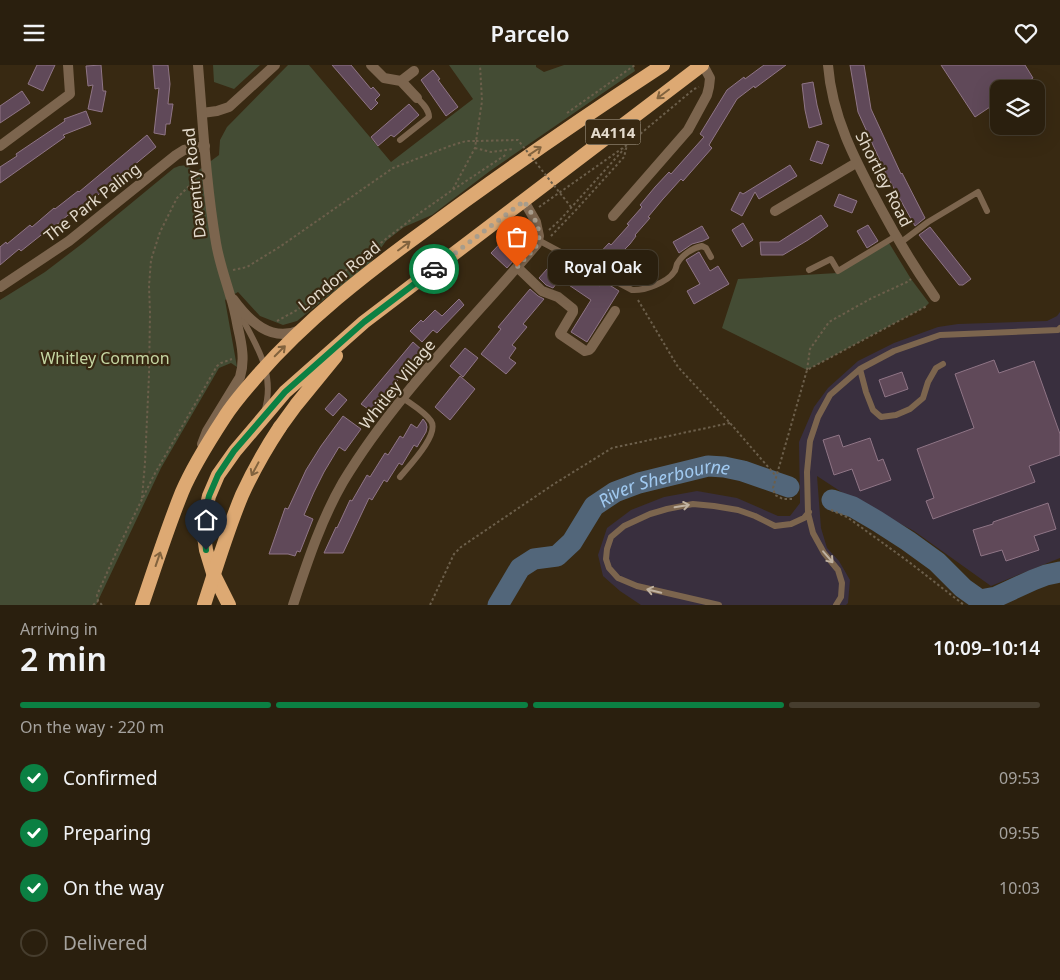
<!DOCTYPE html>
<meta charset="utf-8">
<style>
body{margin:0;font-family:"Noto Sans",sans-serif;background:#362c1c;color:#f1f3f6;height:100vh;display:flex;flex-direction:column;font-size:19px;white-space:nowrap}
*{box-sizing:border-box;margin:0}
p{font-size:16px;color:#a5a29e}
.icon{flex:none;width:28px;height:28px;fill:none;stroke:currentColor;stroke-width:2;stroke-linecap:round;stroke-linejoin:round}
.map{position:relative;height:540px;overflow:hidden}
.panel{display:flex;flex-direction:column;background:#2a1f0e;flex:1}
.panel>*{flex:none}
.tools{position:absolute;left:990px;top:15px;display:grid;gap:10px}
.tools a{display:grid;place-items:center;width:55px;height:55px;border-radius:10px;background:#2a1f0e;box-shadow:0 5px 20px #0002,0 0 0 1px #463d2e;font-size:25px}
.pin{position:absolute;display:grid;place-items:center;width:42px;height:42px;color:#fff;margin:-51px -21px;border-radius:50% 50% 50% 0;rotate:-45deg;box-shadow:0 0 5px #0007}
.pin .icon{rotate:45deg}
.courier{position:absolute;display:grid;place-items:center;width:50px;height:50px;margin:-25px;border:4px solid #0b8043;border-radius:50%;background:#fff;color:#222;box-shadow:0 1px 6px #0007}
.bubble{position:absolute;height:35px;border-radius:10px;background:#2a1f0e;box-shadow:0 5px 20px #0002,0 0 0 1px #463d2e;font-size:16px;font-weight:600;line-height:35px;text-align:center}
.headline em{font-style:normal;font-weight:600}
.headline div{display:flex;flex-direction:column-reverse}
.headline{display:flex;align-items:center;justify-content:space-between;height:85px;padding:0 20px}
h1{font-size:32px;font-weight:600;line-height:38px}
.bar{display:grid;grid-template-columns:repeat(4,1fr);gap:8px 5px;align-content:center;height:60px;padding:0 20px}
.bar i{height:6px;border-radius:4px;background:#463d2e}
.bar .current{background:#0b8043}
.bar p{grid-column:span 4}
ol{padding:0 20px;list-style:none}
li{display:flex;align-items:center;gap:15px;height:55px}
li p{margin-inline-start:auto}
li .icon{padding:5px;border-radius:50%;background:#0b8043;color:#fff;stroke-width:4}
li:last-child{color:#a5a29e}
li i{width:28px;height:28px;border:2px solid #463d2e;border-radius:50%}
header{display:flex;justify-content:space-between;align-items:center;height:65px;padding:0 20px;background:#2a1f0e;font-size:22px;font-weight:600}
.map>svg:first-child{display:block}
</style>
<header><svg class="icon" aria-label="menu" viewBox="0 0 24 24"><path d="M4 6h16M4 12h16M4 18h16"/></svg>Parcelo<svg class="icon" aria-label="heart" viewBox="0 0 24 24"><path d="M12 20l-8-8c-3-5 5-10 8-4 3-6 11-1 8 4z"/></svg></header>
<div class="map">
<svg width="1060" height="540" viewBox="0 0 1060 540">
<rect width="100%" height="100%" fill="#382912"/>
<path fill="#392f3e" d="M 1060,247 L 1060,493 L 991,521 L 914,466 L 849,432 L 817,411 L 821,463 L 827,483 L 839,496 L 850,515 L 848,538 L 846,540 L 641,540 L 620,526 L 603,511 L 598,490 L 607,463 L 631,445 L 664,432 L 697,426 L 737,433 L 778,451 L 790,451 L 800,438 L 799,377 L 814,342 L 828,323 L 858,296 L 894,278 L 938,262 L 958,259 L 1047,256 L 1057,251 Z"/>
<path fill="#444c34" d="M 213,0 L 260,0 L 234,24 L 214,17 Z
M 288,0 L 309,0 L 391,97 L 473,34 L 449,0 L 536,0 L 536,2 L 544,7 L 564,0 L 633,0 L 635,6 L 490,106 L 432,150 L 404,162 L 386,176 L 371,197 L 297,256 L 283,260 L 260,251 L 238,227 L 225,235 L 237,302 L 231,298 L 219,303 L 161,403 L 96,540 L 0,540 L 0,235 L 45,207 L 83,178 L 174,103 C 185,98 187,101 196,107 L 219,90 L 220,75 L 227,62 Z
M 889,178 L 911,214 L 929,238 L 925,242 L 807,305 L 722,263 L 738,214 L 837,208 Z"/>
<g fill="none" stroke-linecap="round" stroke-linejoin="round">
<g stroke="#52667a" stroke-width="21">
<path d="M 832,435 L 853,442 L 877,456 L 908,476 L 937,497 L 963,523 L 980,535 L 996,532 L 1033,515 L 1046,510 L 1060,507"/>
<path id="s1" d="M 498,540 L 520,503 L 534,494 L 557,491 L 572,477 L 594,441 L 615,427 L 639,418 L 708,401 L 724,402 L 743,406 L 789,422"/>
</g>
</g>
<path fill="#604959" stroke="#8f7586" d="M 37,0 L 55,0 L 43,26 L 28,19 Z
M 101,0 L 103,26 L 106,26 L 102,47 L 88,44 L 93,20 L 88,21 L 86,1 Z
M 153,0 L 168,0 L 170,19 L 168,39 L 173,39 L 170,59 L 166,59 L 165,70 L 154,68 L 159,23 L 155,24 Z
M 332,0 L 351,0 L 371,24 L 373,22 L 380,30 L 375,35 L 378,38 L 371,45 Z
M 764,0 L 786,0 L 755,23 L 754,21 L 737,34 L 709,80 L 712,83 L 683,116 L 681,114 L 663,134 L 648,152 L 650,153 L 635,170 L 636,171 L 630,179 L 623,186 L 621,184 L 605,202 L 595,193 L 609,178 L 611,180 L 629,160 L 627,159 L 642,142 L 640,140 L 655,122 L 669,107 L 671,109 L 704,72 L 700,69 L 727,25 L 744,12 L 745,14 Z
M 850,0 L 864,0 L 871,44 L 901,109 L 902,108 L 925,153 L 915,161 L 887,111 L 858,47 Z
M 941,0 L 1025,0 L 1033,13 L 1017,24 L 999,24 L 999,36 L 975,52 Z
M 433,5 L 440,14 L 438,15 L 458,42 L 446,51 L 421,15 Z
M 813,17 L 817,40 L 822,59 L 809,63 L 805,45 L 802,19 Z
M 22,26 L 30,38 L 0,58 L 0,41 Z
M 409,39 L 419,50 L 394,72 L 391,70 L 378,81 L 371,72 Z
M 86,46 L 91,59 L 63,70 L 65,72 L 0,118 L 0,102 L 17,91 L 16,89 L 65,56 L 64,54 Z
M 147,70 L 156,82 L 93,134 L 92,133 L 69,151 L 68,150 L 46,169 L 45,167 L 21,186 L 19,184 L 0,200 L 0,182 L 6,177 L 7,179 L 30,160 L 32,162 L 54,143 L 55,144 L 78,126 L 79,127 Z
M 817,76 L 829,80 L 822,99 L 810,95 Z
M 790,100 L 797,111 L 759,134 L 755,127 L 742,151 L 731,145 L 740,127 L 743,129 Z
M 839,129 L 857,136 L 852,148 L 834,141 Z
M 821,150 L 828,161 L 808,175 L 783,190 L 761,190 L 760,177 L 779,177 Z
M 743,158 L 753,175 L 742,182 L 732,165 Z
M 868,160 L 878,176 L 867,183 L 857,166 Z
M 702,161 L 709,173 L 703,176 L 692,179 L 679,188 L 673,177 Z
M 930,162 L 971,214 L 963,220 L 959,220 L 919,170 Z
M 514,164 L 529,178 L 507,203 L 491,188 Z
M 699,187 L 710,206 L 718,201 L 729,219 L 694,239 L 687,226 L 700,219 L 686,195 Z
M 555,195 L 574,210 L 577,205 L 600,221 L 603,216 L 619,226 L 587,277 L 571,267 L 591,235 L 560,214 L 553,223 L 546,220 L 539,213 Z
M 530,224 L 538,231 L 544,234 L 523,259 L 527,262 L 512,280 L 516,283 L 509,293 L 516,298 L 506,309 L 481,289 L 501,264 L 498,262 Z
M 459,234 L 464,240 L 437,268 L 433,265 L 422,277 L 410,266 L 421,255 L 423,257 L 435,245 L 442,251 Z
M 413,277 L 423,286 L 371,346 L 361,339 Z
M 465,283 L 478,293 L 463,312 L 450,301 Z
M 994,295 L 999,308 L 1034,296 L 1060,369 L 1060,390 L 1029,401 L 1035,417 L 933,454 L 926,436 L 934,433 L 917,384 L 974,363 L 955,309 Z
M 902,307 L 908,324 L 885,332 L 879,315 Z
M 460,311 L 475,324 L 450,355 L 435,342 Z
M 339,328 L 347,335 L 333,351 L 325,344 Z
M 343,351 L 361,364 L 345,386 L 339,382 L 324,407 L 314,427 L 304,450 L 313,454 L 300,487 L 297,486 L 295,491 L 288,489 L 269,489 L 285,443 L 288,444 L 306,405 L 321,381 Z
M 423,354 L 426,358 L 427,362 L 426,367 L 417,382 L 414,380 L 402,400 L 399,398 L 387,417 L 384,415 L 372,435 L 369,433 L 343,488 L 324,488 L 336,462 L 337,463 L 350,435 L 352,436 L 367,410 L 370,412 L 385,388 L 388,390 L 400,371 L 403,373 L 411,359 L 417,363 Z
M 839,370 L 843,382 L 870,373 L 878,396 L 883,394 L 891,415 L 860,426 L 852,404 L 834,410 L 823,375 Z
M 1048,438 L 1056,464 L 1034,471 L 1039,485 L 1006,496 L 1002,485 L 981,491 L 973,465 L 993,459 L 993,457 Z"/>
<g fill="none" stroke-linecap="round" stroke-linejoin="round">
<path stroke="#6c5f4b" stroke-width="2" stroke-dasharray="2.5 2.5" stroke-linecap="butt" d="M 567,48 L 635,0
M 475,83 L 491,87 L 514,84
M 453,124 L 475,83 L 482,36 L 480,0
M 539,142 L 627,80 L 694,24 L 699,22
M 549,165 L 560,155 L 624,84
M 551,171 L 576,145 L 624,92 L 627,80
M 233,205 L 247,202 L 281,181 L 393,103 L 450,81 L 466,76 L 476,76
M 638,235 L 678,302 L 730,358 L 776,411
M 277,256 L 297,245 L 365,190 L 417,150 L 451,126 L 507,89
M 807,305 L 810,284 L 829,257 L 870,234 L 907,217 L 911,214
M 142,433 L 145,398 L 149,310 L 150,248 L 149,221 L 151,195 L 160,167 L 177,133 L 196,114
M 792,434 L 783,434 L 775,430 L 773,423 L 807,305 L 925,242 L 927,240
M 831,445 L 847,452 L 909,497 L 964,540
M 93,540 L 98,536
M 102,540 L 98,536 L 97,530 L 119,481 L 154,410 L 217,301 L 221,298 L 232,294
M 430,540 L 454,489 L 461,482 L 554,419 L 612,383 L 730,358"/>
<path stroke="#7c654e" stroke-width="6" d="M 400,75 L 429,52 C 429,44 422,38 417,33
M 538,175 L 632,225 C 644,226 668,217 674,207 C 676,205 676,202 677,199 C 682,190 692,183 702,181 L 706,183 L 711,192
M 900,178 L 928,157 L 978,127 L 987,146
M 809,205 L 831,194 L 838,206 L 896,171
M 238,246 C 255,278 277,309 264,347
M 860,304 L 866,327 L 873,345 L 881,352 L 896,350 L 910,344 L 923,333 L 928,317 L 936,303 L 943,299
M 400,412 C 409,401 440,369 431,356 C 425,347 411,339 403,333
M 719,540 L 637,521 L 618,513 L 609,503 L 606,494 L 607,484 L 611,472 L 624,461 L 650,449 L 667,444 L 693,439 L 714,441 L 738,445 L 755,451 L 775,461 L 791,459 L 804,453 L 809,447
M 836,540 L 841,532 L 842,518 L 838,505 L 824,488 L 813,468 L 808,448 L 807,407 L 810,376 L 818,352 L 830,330 L 860,304 L 894,286 L 940,270 L 1058,265 L 1060,263"/>
<path stroke="#7c654e" stroke-width="10" d="M 371,0 L 384,13 L 401,16 L 414,6
M 828,0 C 832,52 855,95 879,140 C 896,172 914,202 935,232
M 401,16 L 417,33
M 202,48 L 217,46 L 229,42 L 275,0
M 0,81 L 70,29 L 68,0
M 775,146 L 856,98
M 613,151 L 688,65 L 707,30 L 709,22 L 710,13 L 703,0
M 517,202 L 542,226 L 558,232 L 573,244 L 573,247 L 560,269 L 585,286 L 589,285 L 591,283 L 615,246
M 0,222 L 69,176 L 176,90 L 184,85 L 205,81
M 293,540 C 307,498 321,455 343,417 C 396,329 471,257 537,179 L 539,171 L 536,157 L 524,136"/>
<path stroke="#7c654e" stroke-width="10" d="M 198,0 C 203,60 206,119 216,178 C 219,196 225,213 230,230 C 234,241 236,252 238,263 C 242,280 245,296 240,312 L 207,366 L 202,379
M 233,234 C 249,256 271,278 300,265"/>
<path stroke="#dda973" stroke-width="14" d="M 280,362 L 296,340 L 336,291
M 142,540 C 155,502 167,464 182,427 C 193,401 209,376 224,353 C 234,337 246,324 258,310 C 306,255 365,209 424,166 C 502,108 582,53 663,0
M 229,540 L 213,508 L 206,485 L 203,464 L 204,453 L 209,431 L 218,410 L 235,386 L 285,327 L 364,257 L 702,0"/>
<path stroke="#6c5f4b" stroke-width="2" stroke-dasharray="2.5 2.5" stroke-linecap="butt" d="M 476,76 L 518,75 L 571,142"/>
<path stroke="#dda973" stroke-width="14" d="M 204,540 C 216,503 227,466 242,430 C 253,406 266,383 280,362"/>
</g>
<defs><path id="oneway-shaft" d="M-6 0H5M1.5-3L5.5 0L1.5 3" fill="none" stroke-width="1.6" stroke-linecap="round" stroke-linejoin="round" transform="scale(1.25)"/></defs>
<g stroke="#82633e">
<use href="#oneway-shaft" transform="translate(663 29) rotate(143)"/>
<use href="#oneway-shaft" transform="translate(535 86) rotate(-34)"/>
<use href="#oneway-shaft" transform="translate(404 181) rotate(-37)"/>
<use href="#oneway-shaft" transform="translate(280 286) rotate(-45)"/>
<use href="#oneway-shaft" transform="translate(255 404) rotate(118)"/>
<use href="#oneway-shaft" transform="translate(158 494) rotate(-71)"/>
</g>
<g stroke="#c0b2a1">
<use href="#oneway-shaft" transform="translate(682 441) rotate(-10)"/>
<use href="#oneway-shaft" transform="translate(828 492) rotate(49)"/>
<use href="#oneway-shaft" transform="translate(654 526) rotate(-166)"/>
</g>
<g fill="none" stroke-linecap="round" stroke-linejoin="round">
<path stroke="#a89d8c" stroke-width="5" stroke-dasharray="0 9" d="M 434,204 L 524,136 C 531,148 545,166 536,181 C 531,188 523,195 517,202"/>
<path stroke="#0b8043" stroke-width="6" d="M 206,485 L 204,464 L 204,452 L 209,431 L 218,410 L 234,386 L 285,327 L 364,257 L 434,204"/>
</g>
<g text-anchor="middle" dominant-baseline="central" stroke-width="4.5" stroke-linejoin="round" paint-order="stroke">
<rect fill="#382912" stroke="#b0a695" stroke-width="1" x="585.5" y="54.5" width="55" height="25" rx="4"/>
<g font-size="15" font-weight="bold" fill="#e4dbcd">
<text x="613" y="67">A4114</text>
</g>
<g font-size="16" fill="#e4dbcd" stroke="#382912">
<text transform="translate(884 114) rotate(63)">Shortley Road</text>
<text transform="translate(194 118) rotate(-96)">Daventry Road</text>
<text transform="translate(92 137) rotate(-38)">The Park Paling</text>
<text transform="translate(339 211) rotate(-39)">London Road</text>
<text transform="translate(397 319) rotate(-51)">Whitley Village</text>
</g>
<g font-size="16" fill="#c5d6a3" stroke="#382912">
<text x="105" y="293">Whitley Common</text>
</g>
<g font-size="18" font-style="italic" fill="#a0c9f0" stroke="#382912">
<text stroke="none"><textPath href="#s1" startOffset="221">River Sherbourne</textPath></text>
</g>
</g>
</svg>
<div class="tools">
<a><svg class="icon" aria-label="layers" viewBox="0 0 24 24"><path d="M12 4l9 5-9 5-9-5zM3 14l9 5 9-5"/></svg></a>
</div>
<div class="pin" style="left:517px;top:202px;background:#ea580c"><svg class="icon" aria-label="bag" viewBox="0 0 24 24"><path d="M5 8h14l-1 12H6zM9 8a3 3 0 0 1 6 0"/></svg></div>
<div class="pin" style="left:206px;top:485px;background:#1f2937"><svg class="icon" aria-label="home" viewBox="0 0 24 24"><path d="M3 11l9-7 9 7M6 9v11h12V9"/></svg></div>
<div class="courier" style="left:434px;top:204px"><svg class="icon" aria-label="car" viewBox="0 0 24 24"><path d="M5 17H2v-5l4-1 3-4h7l3 4 3 1v5h-3M9 17h6M6 11h13"/><circle cx="7" cy="17" r="2"/><circle cx="17" cy="17" r="2"/></svg></div>
<div class="bubble" style="left:548px;top:185px;width:110px">Royal Oak</div>
</div>
<section class="panel">
<div class="headline"><div><h1>2 min</h1><p>Arriving in</p></div><em>10:09–10:14</em></div>
<div class="bar"><i class="current"></i><i class="current"></i><i class="current"></i><i></i><p>On the way · 220 m</p></div>
<ol>
<li><svg class="icon" aria-label="check" viewBox="0 0 24 24"><path d="M5 12l5 5 9-10"/></svg>Confirmed<p>09:53</p></li>
<li><svg class="icon" aria-label="check" viewBox="0 0 24 24"><path d="M5 12l5 5 9-10"/></svg>Preparing<p>09:55</p></li>
<li><svg class="icon" aria-label="check" viewBox="0 0 24 24"><path d="M5 12l5 5 9-10"/></svg>On the way<p>10:03</p></li>
<li><i></i>Delivered</li>
</ol>
</section>
